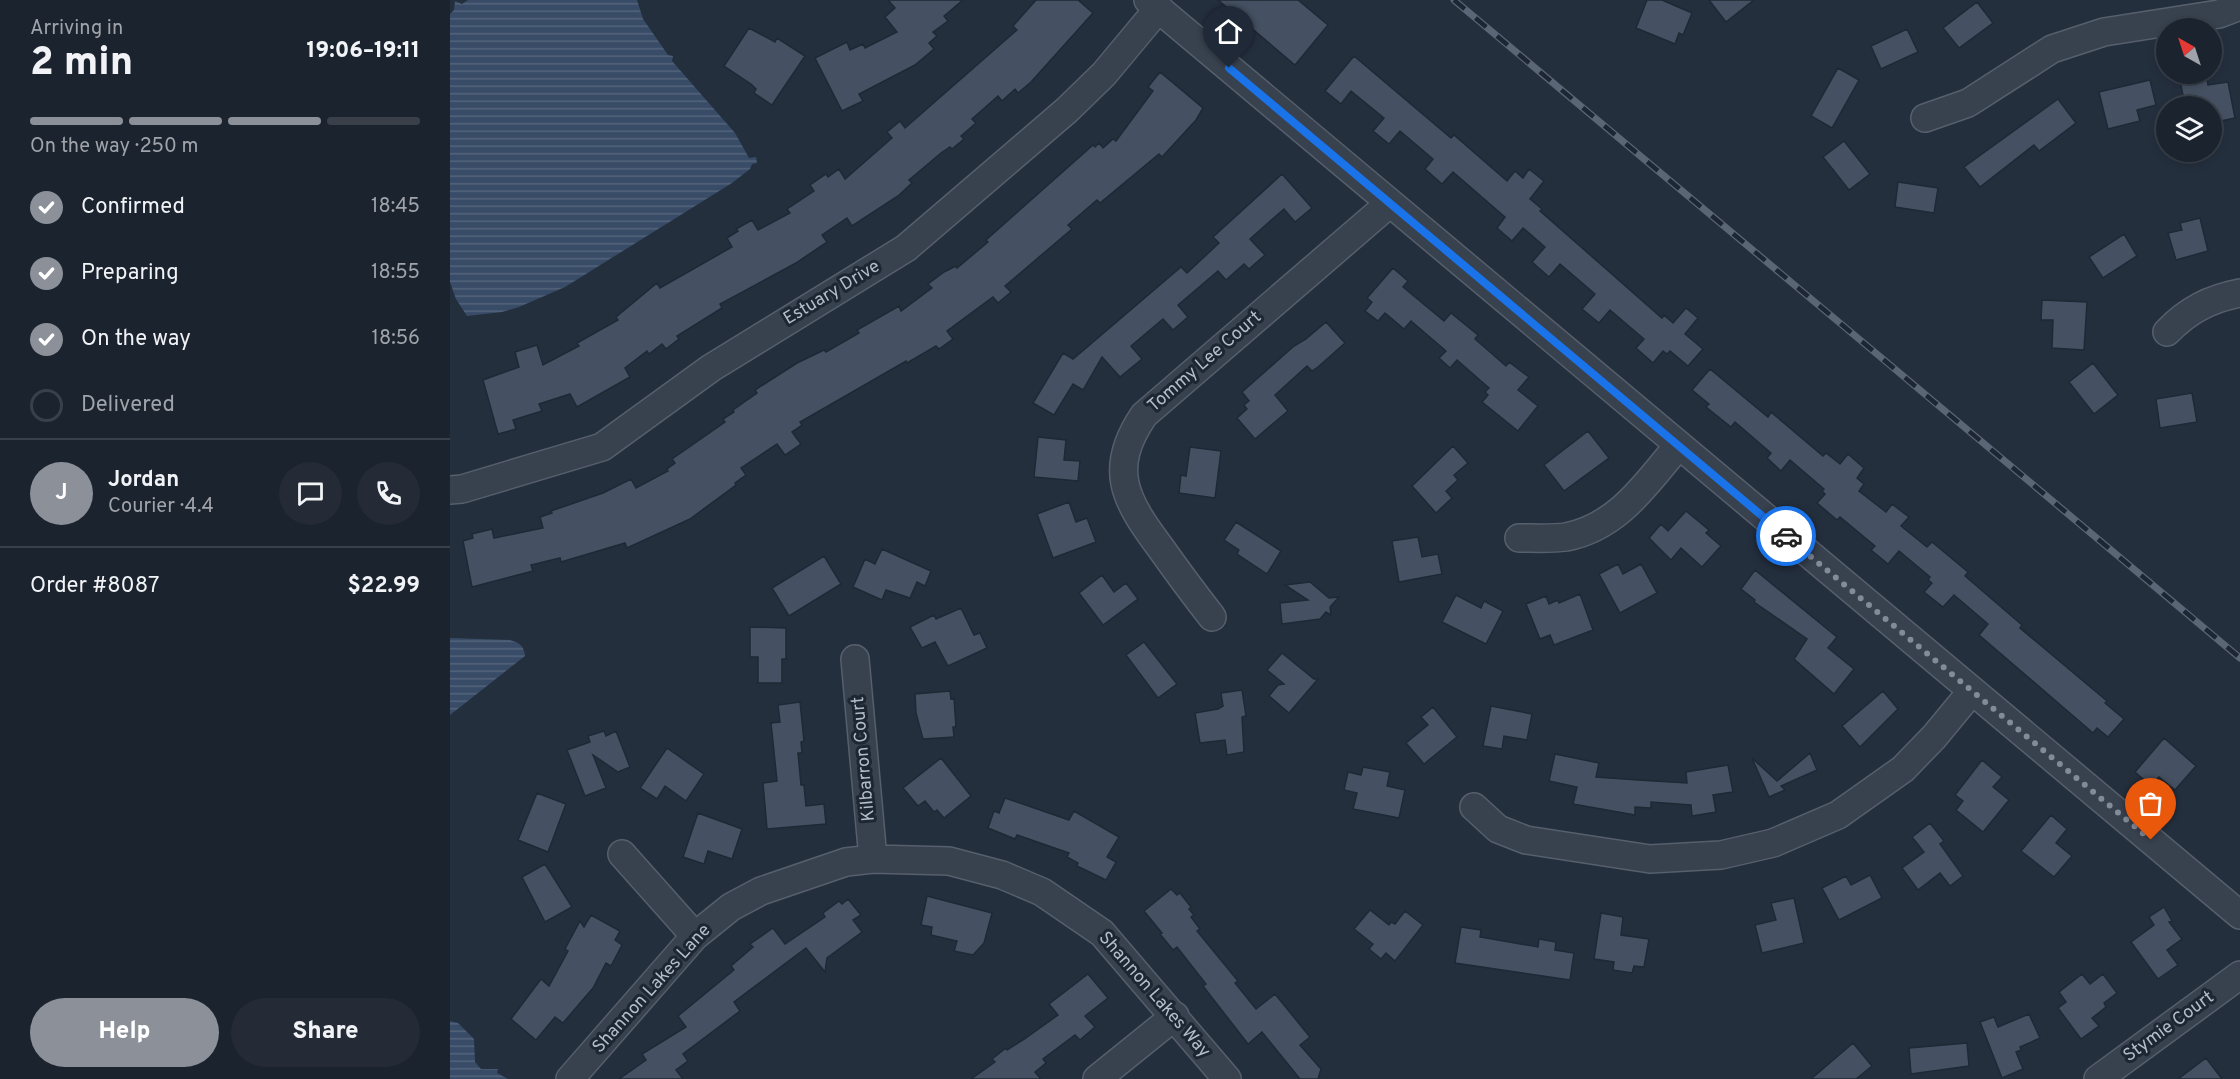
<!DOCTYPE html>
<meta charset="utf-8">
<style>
body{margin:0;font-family:Overpass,sans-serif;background:#242b36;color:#f1f3f6;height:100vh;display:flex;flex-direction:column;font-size:22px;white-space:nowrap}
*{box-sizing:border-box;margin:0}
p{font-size:20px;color:#a0a4aa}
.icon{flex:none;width:33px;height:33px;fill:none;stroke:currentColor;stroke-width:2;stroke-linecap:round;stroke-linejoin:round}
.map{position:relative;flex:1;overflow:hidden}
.sheet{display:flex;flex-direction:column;background:#1b232e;width:450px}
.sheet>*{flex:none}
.needle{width:39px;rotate:321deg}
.buttons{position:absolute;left:1706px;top:18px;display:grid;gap:12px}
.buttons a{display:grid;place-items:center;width:66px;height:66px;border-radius:50%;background:#1b232e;box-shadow:0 3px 9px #0003,0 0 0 2px #39404a;font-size:30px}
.pin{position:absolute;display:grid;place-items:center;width:51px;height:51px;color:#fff;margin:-62px -26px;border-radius:50% 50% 50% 0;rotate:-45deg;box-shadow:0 0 6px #0007}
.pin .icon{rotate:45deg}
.courier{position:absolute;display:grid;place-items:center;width:60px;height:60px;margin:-30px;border:4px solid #1a73e8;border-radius:50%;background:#fff;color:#222;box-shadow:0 2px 8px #0007}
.summary em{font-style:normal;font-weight:800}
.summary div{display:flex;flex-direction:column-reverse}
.summary{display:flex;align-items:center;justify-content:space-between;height:102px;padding:0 30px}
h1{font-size:39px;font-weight:800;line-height:45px}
.bar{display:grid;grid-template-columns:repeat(4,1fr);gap:9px 6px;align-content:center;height:72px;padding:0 30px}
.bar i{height:8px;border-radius:4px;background:#39404a}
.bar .current{background:#8c9099}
.bar p{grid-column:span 4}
.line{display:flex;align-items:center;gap:15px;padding:0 30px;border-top:2px solid #39404a}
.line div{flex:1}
.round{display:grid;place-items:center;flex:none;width:63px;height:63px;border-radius:32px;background:#242b36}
ol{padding:0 30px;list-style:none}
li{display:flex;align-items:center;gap:18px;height:66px}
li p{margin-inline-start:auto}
li .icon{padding:6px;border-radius:50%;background:#8c9099;color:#fff;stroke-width:4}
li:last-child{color:#a0a4aa}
li i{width:33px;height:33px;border:3px solid #39404a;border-radius:50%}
.cta{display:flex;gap:12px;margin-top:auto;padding:12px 30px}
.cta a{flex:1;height:69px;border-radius:36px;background:#8c9099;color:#fff;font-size:24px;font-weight:800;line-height:69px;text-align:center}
.cta a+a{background:#242b36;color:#f1f3f6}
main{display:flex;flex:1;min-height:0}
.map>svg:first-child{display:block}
</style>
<main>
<section class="sheet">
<div class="summary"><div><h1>2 min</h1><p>Arriving in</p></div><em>19:06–19:11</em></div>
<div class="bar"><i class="current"></i><i class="current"></i><i class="current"></i><i></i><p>On the way · 250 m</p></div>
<ol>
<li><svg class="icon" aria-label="check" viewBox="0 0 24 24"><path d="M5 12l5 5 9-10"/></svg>Confirmed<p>18:45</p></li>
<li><svg class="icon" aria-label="check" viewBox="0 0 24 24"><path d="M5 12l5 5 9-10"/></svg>Preparing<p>18:55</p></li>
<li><svg class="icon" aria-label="check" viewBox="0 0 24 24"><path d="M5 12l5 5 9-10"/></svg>On the way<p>18:56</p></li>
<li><i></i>Delivered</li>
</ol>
<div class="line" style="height:108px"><b class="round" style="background:#8c9099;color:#fff">J</b><div><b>Jordan</b><p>Courier · 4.4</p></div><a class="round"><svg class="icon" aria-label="chat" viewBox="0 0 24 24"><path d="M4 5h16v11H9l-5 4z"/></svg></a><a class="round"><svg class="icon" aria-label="phone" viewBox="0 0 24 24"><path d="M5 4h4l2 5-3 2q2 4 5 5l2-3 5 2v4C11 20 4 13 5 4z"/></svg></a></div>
<div class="line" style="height:78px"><div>Order #8087</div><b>$22.99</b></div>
<div class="cta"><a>Help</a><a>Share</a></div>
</section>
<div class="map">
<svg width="1790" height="1079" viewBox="0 0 1790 1079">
<defs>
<pattern id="water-rules" width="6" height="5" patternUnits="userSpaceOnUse" patternTransform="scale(1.5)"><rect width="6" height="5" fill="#394c67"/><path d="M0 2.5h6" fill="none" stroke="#53647b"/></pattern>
</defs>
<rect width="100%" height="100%" fill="#242f3e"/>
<path fill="url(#water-rules)" d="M 18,0 L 187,0 L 193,19 L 218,55 L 223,56 L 222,61 L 285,133 L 299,158 L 306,157 L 307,163 L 302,164 L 300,169 L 282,183 L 115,287 L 69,307 L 52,312 L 17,316 L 6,299 L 0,282 L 0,14 L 4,10 L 5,1 L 12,4 Z
M 0,638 L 60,640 C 70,643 74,646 75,656 L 0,715 Z
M 0,1021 L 8,1023 L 24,1039 L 25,1062 L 31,1069 L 48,1069 L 47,1073 L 58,1079 L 0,1079 Z"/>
<path fill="#455162" stroke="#1f2835" stroke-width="1.5" d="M 438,0 L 513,0 L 494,16 L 498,21 L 483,32 L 487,36 L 479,43 L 484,49 L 465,65 L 409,94 L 413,101 L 392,111 L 365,58 L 397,42 L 400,50 L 413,44 L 415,48 L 447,32 L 435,17 L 445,8 Z
M 586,0 L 628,0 L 643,13 L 581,82 L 568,93 L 565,89 L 552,101 L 548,96 L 522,119 L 526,123 L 511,136 L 514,139 L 502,149 L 500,147 L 491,153 L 459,180 L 462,183 L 448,196 L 402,226 L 397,218 L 372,235 L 377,242 L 346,263 L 270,304 L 272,308 L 227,336 L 229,339 L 216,349 L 212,344 L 199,354 L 197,351 L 175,368 L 180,377 L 127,407 L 120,394 L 89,404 L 92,411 L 63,420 L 66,429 L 48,434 L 33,380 L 69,367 L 65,352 L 87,345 L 93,365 L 129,346 L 127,343 L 168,320 L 166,317 L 207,283 L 210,288 L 282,247 L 277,238 L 288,231 L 286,229 L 302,220 L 308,230 L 340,213 L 337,209 L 364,191 L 360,185 L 376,174 L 378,177 L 389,169 L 395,179 L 442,138 L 437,132 L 450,121 L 455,128 L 567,30 L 563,26 Z
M 768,0 L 848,0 L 878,25 L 845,65 Z
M 1197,0 L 1212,0 L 1242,13 L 1233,35 L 1229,33 L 1225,44 L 1186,28 Z
M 1259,0 L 1304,0 L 1276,22 Z
M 1527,2 L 1543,23 L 1509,48 L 1493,28 Z
M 299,28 L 325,42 L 327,38 L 355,56 L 322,105 L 304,93 L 306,89 L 301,84 L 274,66 Z
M 1457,29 L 1468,52 L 1431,69 L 1421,46 Z
M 904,56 L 1001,138 L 1004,135 L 1057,181 L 1065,171 L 1073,178 L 1079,169 L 1094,181 L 1080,199 L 1092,209 L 1090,211 L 1212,318 L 1214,315 L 1223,323 L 1236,308 L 1248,318 L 1235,334 L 1253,349 L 1238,366 L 1220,351 L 1217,354 L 1213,351 L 1203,363 L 1186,348 L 1194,339 L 1160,310 L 1149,323 L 1132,309 L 1145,294 L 1110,264 L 1099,277 L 1082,262 L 1095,247 L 1073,228 L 1062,241 L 1047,228 L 1055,217 L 1003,172 L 992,184 L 975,169 L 983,159 L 950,131 L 939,144 L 923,131 L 934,118 L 901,91 L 891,104 L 875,91 Z
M 1388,68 L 1409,80 L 1382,128 L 1361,116 Z
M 710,72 L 753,108 L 746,120 L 712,157 L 709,154 L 650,203 L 647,200 L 618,225 L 622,229 L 555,286 L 561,292 L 548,303 L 543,297 L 497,331 L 503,339 L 489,349 L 486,346 L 457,363 L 456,361 L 350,422 L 352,425 L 342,432 L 351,444 L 335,455 L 327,444 L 291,468 L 296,475 L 285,483 L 286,485 L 240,519 L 177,548 L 175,543 L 111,562 L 110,558 L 81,565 L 83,571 L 22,587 L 13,541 L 23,538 L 22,534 L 42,529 L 44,538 L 93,528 L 90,517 L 102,513 L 101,511 L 153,493 L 181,479 L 186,488 L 218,471 L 217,469 L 225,463 L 222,459 L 275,422 L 273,419 L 284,412 L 283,410 L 307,393 L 305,390 L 347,363 L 374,350 L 376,352 L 409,333 L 407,330 L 449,306 L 451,311 L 482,288 L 478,284 L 494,272 L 506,266 L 507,268 L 538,242 L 536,240 L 643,145 L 645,147 L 649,143 L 653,148 L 663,139 L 666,141 L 703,91 L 698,87 Z
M 1737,74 L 1756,74 L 1758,85 L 1778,82 L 1785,118 L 1761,123 L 1761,106 L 1735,106 L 1729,75 Z
M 1700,80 L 1706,105 L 1687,110 L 1690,121 L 1658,129 L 1649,92 Z
M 1608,99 L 1626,123 L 1589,151 L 1584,145 L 1530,187 L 1514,167 Z
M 1394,141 L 1420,174 L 1399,190 L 1373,157 Z
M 832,174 L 862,208 L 845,222 L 834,209 L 800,239 L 815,255 L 799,269 L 794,264 L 776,280 L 768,271 L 728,305 L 738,317 L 723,330 L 713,319 L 681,346 L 692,359 L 670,377 L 652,357 L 633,390 L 623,384 L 604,415 L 583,403 L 613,353 L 623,359 L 731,267 L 737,273 L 769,243 L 763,237 Z
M 1448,182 L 1488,188 L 1484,213 L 1445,207 Z
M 1750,218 L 1758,251 L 1726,260 L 1718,233 L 1732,230 L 1730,223 Z
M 1674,234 L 1687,256 L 1653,278 L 1639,257 Z
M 943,268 L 958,281 L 953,287 L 994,321 L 1001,313 L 1028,335 L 1025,339 L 1056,366 L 1059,362 L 1079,377 L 1068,390 L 1088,406 L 1068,431 L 1032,402 L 1038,395 L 1035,392 L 1039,388 L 1007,360 L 1000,368 L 989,358 L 996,351 L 961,321 L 954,329 L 935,313 L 928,321 L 915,311 L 922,302 L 917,298 Z
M 1592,300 L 1637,302 L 1634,350 L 1602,348 L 1603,320 L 1591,320 Z
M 876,322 L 895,343 L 868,367 L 862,371 L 857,366 L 825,395 L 838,411 L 805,439 L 787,418 L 797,409 L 794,405 L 799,401 L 792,392 L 844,346 L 856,339 Z
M 1643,363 L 1668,395 L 1644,414 L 1619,382 Z
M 1260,369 L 1318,417 L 1321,412 L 1373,456 L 1376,453 L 1390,464 L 1398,454 L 1414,468 L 1407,478 L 1414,484 L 1409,491 L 1436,512 L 1442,504 L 1459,517 L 1451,526 L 1477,547 L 1482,542 L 1518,572 L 1515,576 L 1572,625 L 1570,628 L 1657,701 L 1655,703 L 1674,719 L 1658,737 L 1647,728 L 1643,733 L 1529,635 L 1538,624 L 1504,595 L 1493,607 L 1474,592 L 1482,583 L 1478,580 L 1480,577 L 1449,551 L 1438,564 L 1421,550 L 1425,546 L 1390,517 L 1387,520 L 1367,503 L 1375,494 L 1372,491 L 1374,489 L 1340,460 L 1331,471 L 1317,458 L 1321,453 L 1285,422 L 1281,427 L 1256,407 L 1259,404 L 1242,390 Z
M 1742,393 L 1747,422 L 1710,428 L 1706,399 Z
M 1138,431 L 1159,458 L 1114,491 L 1094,465 Z
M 588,437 L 616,440 L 614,460 L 630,461 L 628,481 L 584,477 Z
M 1003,446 L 1018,463 L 1004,475 L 1008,480 L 996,491 L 1002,498 L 986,513 L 962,486 Z
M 740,447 L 771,451 L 765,498 L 729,493 L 731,475 L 736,476 Z
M 619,502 L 626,522 L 637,518 L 646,542 L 603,558 L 587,514 Z
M 1236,511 L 1259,530 L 1256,533 L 1271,546 L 1252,567 L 1231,548 L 1221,560 L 1199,538 L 1211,524 L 1218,531 Z
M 786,522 L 831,551 L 817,574 L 787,554 L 789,550 L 774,540 Z
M 968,537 L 972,557 L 988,554 L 992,574 L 949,582 L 942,541 Z
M 432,549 L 481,571 L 475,586 L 467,582 L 460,598 L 436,590 L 432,600 L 403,587 L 415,559 L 425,564 Z
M 374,556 L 391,584 L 339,616 L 322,588 Z
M 1168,564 L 1173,574 L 1191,564 L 1207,593 L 1170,613 L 1149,574 Z
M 1305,570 L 1387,637 L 1378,648 L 1404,669 L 1384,694 L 1344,659 L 1357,639 L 1304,602 L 1305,600 L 1291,589 Z
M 652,575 L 664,592 L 676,583 L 688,599 L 653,625 L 629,593 Z
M 860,582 L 879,598 L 889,597 L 880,607 L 881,615 L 876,612 L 870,619 L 832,624 L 830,603 L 858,600 L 835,585 Z
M 1130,594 L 1143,630 L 1104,645 L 1100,635 L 1090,639 L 1076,604 L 1096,596 L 1099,604 L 1108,600 L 1109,603 Z
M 1006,595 L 1031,608 L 1034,601 L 1053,611 L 1036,644 L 992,622 Z
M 511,608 L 524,635 L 530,633 L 537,648 L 498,666 L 485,642 L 472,648 L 460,627 L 484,615 L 486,619 Z
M 300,627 L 336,628 L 336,659 L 332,659 L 332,683 L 308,683 L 308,657 L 300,657 Z
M 694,642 L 727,684 L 708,698 L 676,655 Z
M 832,653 L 864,679 L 868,679 L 839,713 L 819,696 L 828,685 L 834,684 L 817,670 Z
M 792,690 L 796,716 L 792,717 L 794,752 L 777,755 L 775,740 L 750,743 L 745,713 L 768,709 L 773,706 L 771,693 Z
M 500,691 L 501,699 L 504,698 L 506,727 L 503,727 L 504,737 L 473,739 L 466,713 L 465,694 Z
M 1433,691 L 1448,709 L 1410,747 L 1392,726 Z
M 350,702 L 354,741 L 351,742 L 352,753 L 348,753 L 351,785 L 354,785 L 356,806 L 374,804 L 376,824 L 317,829 L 313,783 L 327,781 L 321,723 L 330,722 L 328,705 Z
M 1041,706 L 1082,714 L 1077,740 L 1054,736 L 1052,749 L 1033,746 Z
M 983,707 L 1007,737 L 974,764 L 956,743 L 978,725 L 971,717 Z
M 154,731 L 156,736 L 166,731 L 180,767 L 168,772 L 143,755 L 156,788 L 135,796 L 117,750 L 140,742 L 138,736 Z
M 1714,738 L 1746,766 L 1725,790 L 1709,777 L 1701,786 L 1685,772 Z
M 217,748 L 254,774 L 236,801 L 215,786 L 207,799 L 190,788 Z
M 1360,753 L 1367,770 L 1331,786 L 1335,790 L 1319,797 L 1302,758 L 1327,781 Z
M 1105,754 L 1149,763 L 1146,777 L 1188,780 L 1237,783 L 1236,772 L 1278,765 L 1283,792 L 1263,795 L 1266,812 L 1242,816 L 1241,805 L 1201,802 L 1201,808 L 1185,807 L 1185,815 L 1123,804 L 1127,787 L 1099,781 Z
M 491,758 L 521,796 L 494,818 L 487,810 L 484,812 L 475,801 L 468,806 L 453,788 Z
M 1532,760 L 1552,777 L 1543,787 L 1559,800 L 1533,832 L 1506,810 L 1513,801 L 1505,795 Z
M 913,767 L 940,772 L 937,786 L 955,790 L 949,818 L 903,809 L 907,793 L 894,790 L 898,772 L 911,775 Z
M 87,793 L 116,804 L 98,852 L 68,840 Z
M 555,798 L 619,820 L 624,811 L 669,837 L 657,857 L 666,862 L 656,880 L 627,866 L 628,863 L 617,857 L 619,853 L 567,835 L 565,839 L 538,828 L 544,811 L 549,813 Z
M 248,813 L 292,829 L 282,859 L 258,851 L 254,864 L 233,857 Z
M 1601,815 L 1617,829 L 1606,843 L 1622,856 L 1604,877 L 1571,851 Z
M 1480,823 L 1494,841 L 1490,844 L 1513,876 L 1500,886 L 1490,873 L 1468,890 L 1452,868 L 1474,852 L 1462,837 Z
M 95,864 L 122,907 L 95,922 L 72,877 Z
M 1420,875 L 1432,898 L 1389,920 L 1372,888 L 1396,876 L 1401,885 Z
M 721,889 L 727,895 L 730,893 L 741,907 L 739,909 L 744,915 L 741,917 L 750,929 L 747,931 L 788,981 L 785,983 L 806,1009 L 825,994 L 860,1037 L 850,1045 L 871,1069 L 868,1079 L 850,1079 L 812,1032 L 798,1044 L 753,986 L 756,984 L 727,947 L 723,950 L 710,934 L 712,933 L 694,911 Z
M 477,896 L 542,913 L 534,943 L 523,955 L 504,951 L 507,941 L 481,935 L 482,927 L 471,925 Z
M 1344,898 L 1354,943 L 1312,953 L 1305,925 L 1326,920 L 1321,903 Z
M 398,899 L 411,915 L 403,920 L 412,932 L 377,958 L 375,972 L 356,948 L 284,1002 L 290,1011 L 233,1054 L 238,1061 L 226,1070 L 233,1079 L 169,1079 L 196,1060 L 192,1054 L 236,1027 L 228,1016 L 284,970 L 281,966 L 303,947 L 300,944 L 323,928 L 335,944 L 375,917 L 373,913 L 389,901 L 392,904 Z
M 1714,907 L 1722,921 L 1719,922 L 1732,939 L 1717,950 L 1728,965 L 1708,979 L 1681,942 L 1704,925 L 1699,917 Z
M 920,910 L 939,925 L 941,922 L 945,924 L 955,911 L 973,925 L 945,961 L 936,953 L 931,959 L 919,949 L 923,944 L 904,929 Z
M 1151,913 L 1173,917 L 1171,935 L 1199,939 L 1194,967 L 1184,966 L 1182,973 L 1163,970 L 1164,962 L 1144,959 Z
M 141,915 L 170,931 L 165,940 L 172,945 L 161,966 L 156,963 L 143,988 L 113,1023 L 105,1017 L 86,1040 L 61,1019 L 91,979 L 99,986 L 118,951 L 115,949 L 130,921 L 134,927 Z
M 1011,927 L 1031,930 L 1030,937 L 1088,947 L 1089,939 L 1106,942 L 1105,950 L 1124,953 L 1120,980 L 1005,963 Z
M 638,974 L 658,998 L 635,1016 L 645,1027 L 630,1040 L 625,1035 L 593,1059 L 596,1063 L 585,1072 L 591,1079 L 521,1079 L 545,1062 L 542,1059 L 556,1048 L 557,1050 L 576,1038 L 608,1015 L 599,1004 Z
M 1632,974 L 1640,984 L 1653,974 L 1667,993 L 1654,1003 L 1656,1007 L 1642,1018 L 1649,1026 L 1631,1039 L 1608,1008 L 1616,1002 L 1609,992 Z
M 1579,1014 L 1590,1038 L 1570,1047 L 1571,1050 L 1566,1052 L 1573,1069 L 1552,1078 L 1530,1022 L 1544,1017 L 1548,1027 Z
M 1403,1043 L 1422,1066 L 1406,1079 L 1361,1079 Z
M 1517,1043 L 1519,1066 L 1461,1074 L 1459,1048 Z
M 1756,1058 L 1772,1079 L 1728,1079 Z"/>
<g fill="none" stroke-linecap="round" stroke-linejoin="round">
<g stroke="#565f6c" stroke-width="30">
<path id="minor" d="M 698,0 L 1790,915
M 1475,118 L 1518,103 L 1602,49 L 1654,32 L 1769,14 L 1790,6
M 1717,332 C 1738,310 1760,299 1790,293
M 0,490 L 12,489 L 152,447 L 261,368 L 456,248 L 617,110 L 654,74 L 709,8
M 1069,538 C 1084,538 1101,539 1116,537 C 1168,527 1196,484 1228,446
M 762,617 C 744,594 727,571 710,547 C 675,500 657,469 694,415 L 940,203
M 405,659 L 423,859
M 1024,807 L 1048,829 L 1076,840 L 1200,859 L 1271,855 L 1323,843 L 1388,815 L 1453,769 L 1484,737 L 1522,691
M 172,854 L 245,936
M 120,1079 L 245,936 L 281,907 L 311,891 L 396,862 L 423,859 L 499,861 L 552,875 L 592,892 L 652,933 L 777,1079
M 647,1079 L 725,1016
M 1648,1079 L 1790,975"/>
</g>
<use href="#minor" stroke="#38414e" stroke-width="27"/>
<g stroke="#5a6575" stroke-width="7">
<path id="rail" d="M 1004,0 L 1790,658"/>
</g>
<use href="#rail" stroke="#1d2633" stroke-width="4.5" stroke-dasharray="14" stroke-linecap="butt"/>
</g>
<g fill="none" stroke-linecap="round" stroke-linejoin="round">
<path stroke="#828b98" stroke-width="6" stroke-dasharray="0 10.8" d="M 1336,536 L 1701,840"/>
<path stroke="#1a73e8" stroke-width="8" d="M 779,68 L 1336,536"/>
</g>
<g text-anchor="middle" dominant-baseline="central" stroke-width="6" stroke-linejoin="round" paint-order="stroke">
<g font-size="18" fill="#b4bcc9" stroke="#1d2633">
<text transform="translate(382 293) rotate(-31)">Estuary Drive</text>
<text transform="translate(755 362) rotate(-41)">Tommy Lee Court</text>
<text transform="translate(414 759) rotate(-95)">Kilbarron Court</text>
<text transform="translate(202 989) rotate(-48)">Shannon Lakes Lane</text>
<text transform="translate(704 995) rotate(49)">Shannon Lakes Way</text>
<text transform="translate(1719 1027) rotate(-36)">Stymie Court</text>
</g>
</g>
</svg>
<div class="buttons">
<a><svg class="needle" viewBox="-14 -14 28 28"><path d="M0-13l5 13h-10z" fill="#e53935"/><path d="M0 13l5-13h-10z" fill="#a0a4aa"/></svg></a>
<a><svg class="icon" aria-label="layers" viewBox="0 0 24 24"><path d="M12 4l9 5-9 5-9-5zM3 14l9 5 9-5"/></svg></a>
</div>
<div class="pin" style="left:1701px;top:840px;background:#ea580c"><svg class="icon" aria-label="bag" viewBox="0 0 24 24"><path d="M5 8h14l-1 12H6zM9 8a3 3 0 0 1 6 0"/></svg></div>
<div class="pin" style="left:779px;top:68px;background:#1f2937"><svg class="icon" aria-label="home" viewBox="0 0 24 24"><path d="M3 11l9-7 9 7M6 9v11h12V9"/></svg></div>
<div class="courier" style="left:1336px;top:536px"><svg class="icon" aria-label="car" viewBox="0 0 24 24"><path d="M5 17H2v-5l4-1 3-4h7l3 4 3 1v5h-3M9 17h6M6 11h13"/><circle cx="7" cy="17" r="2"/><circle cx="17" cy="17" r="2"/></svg></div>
</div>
</main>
